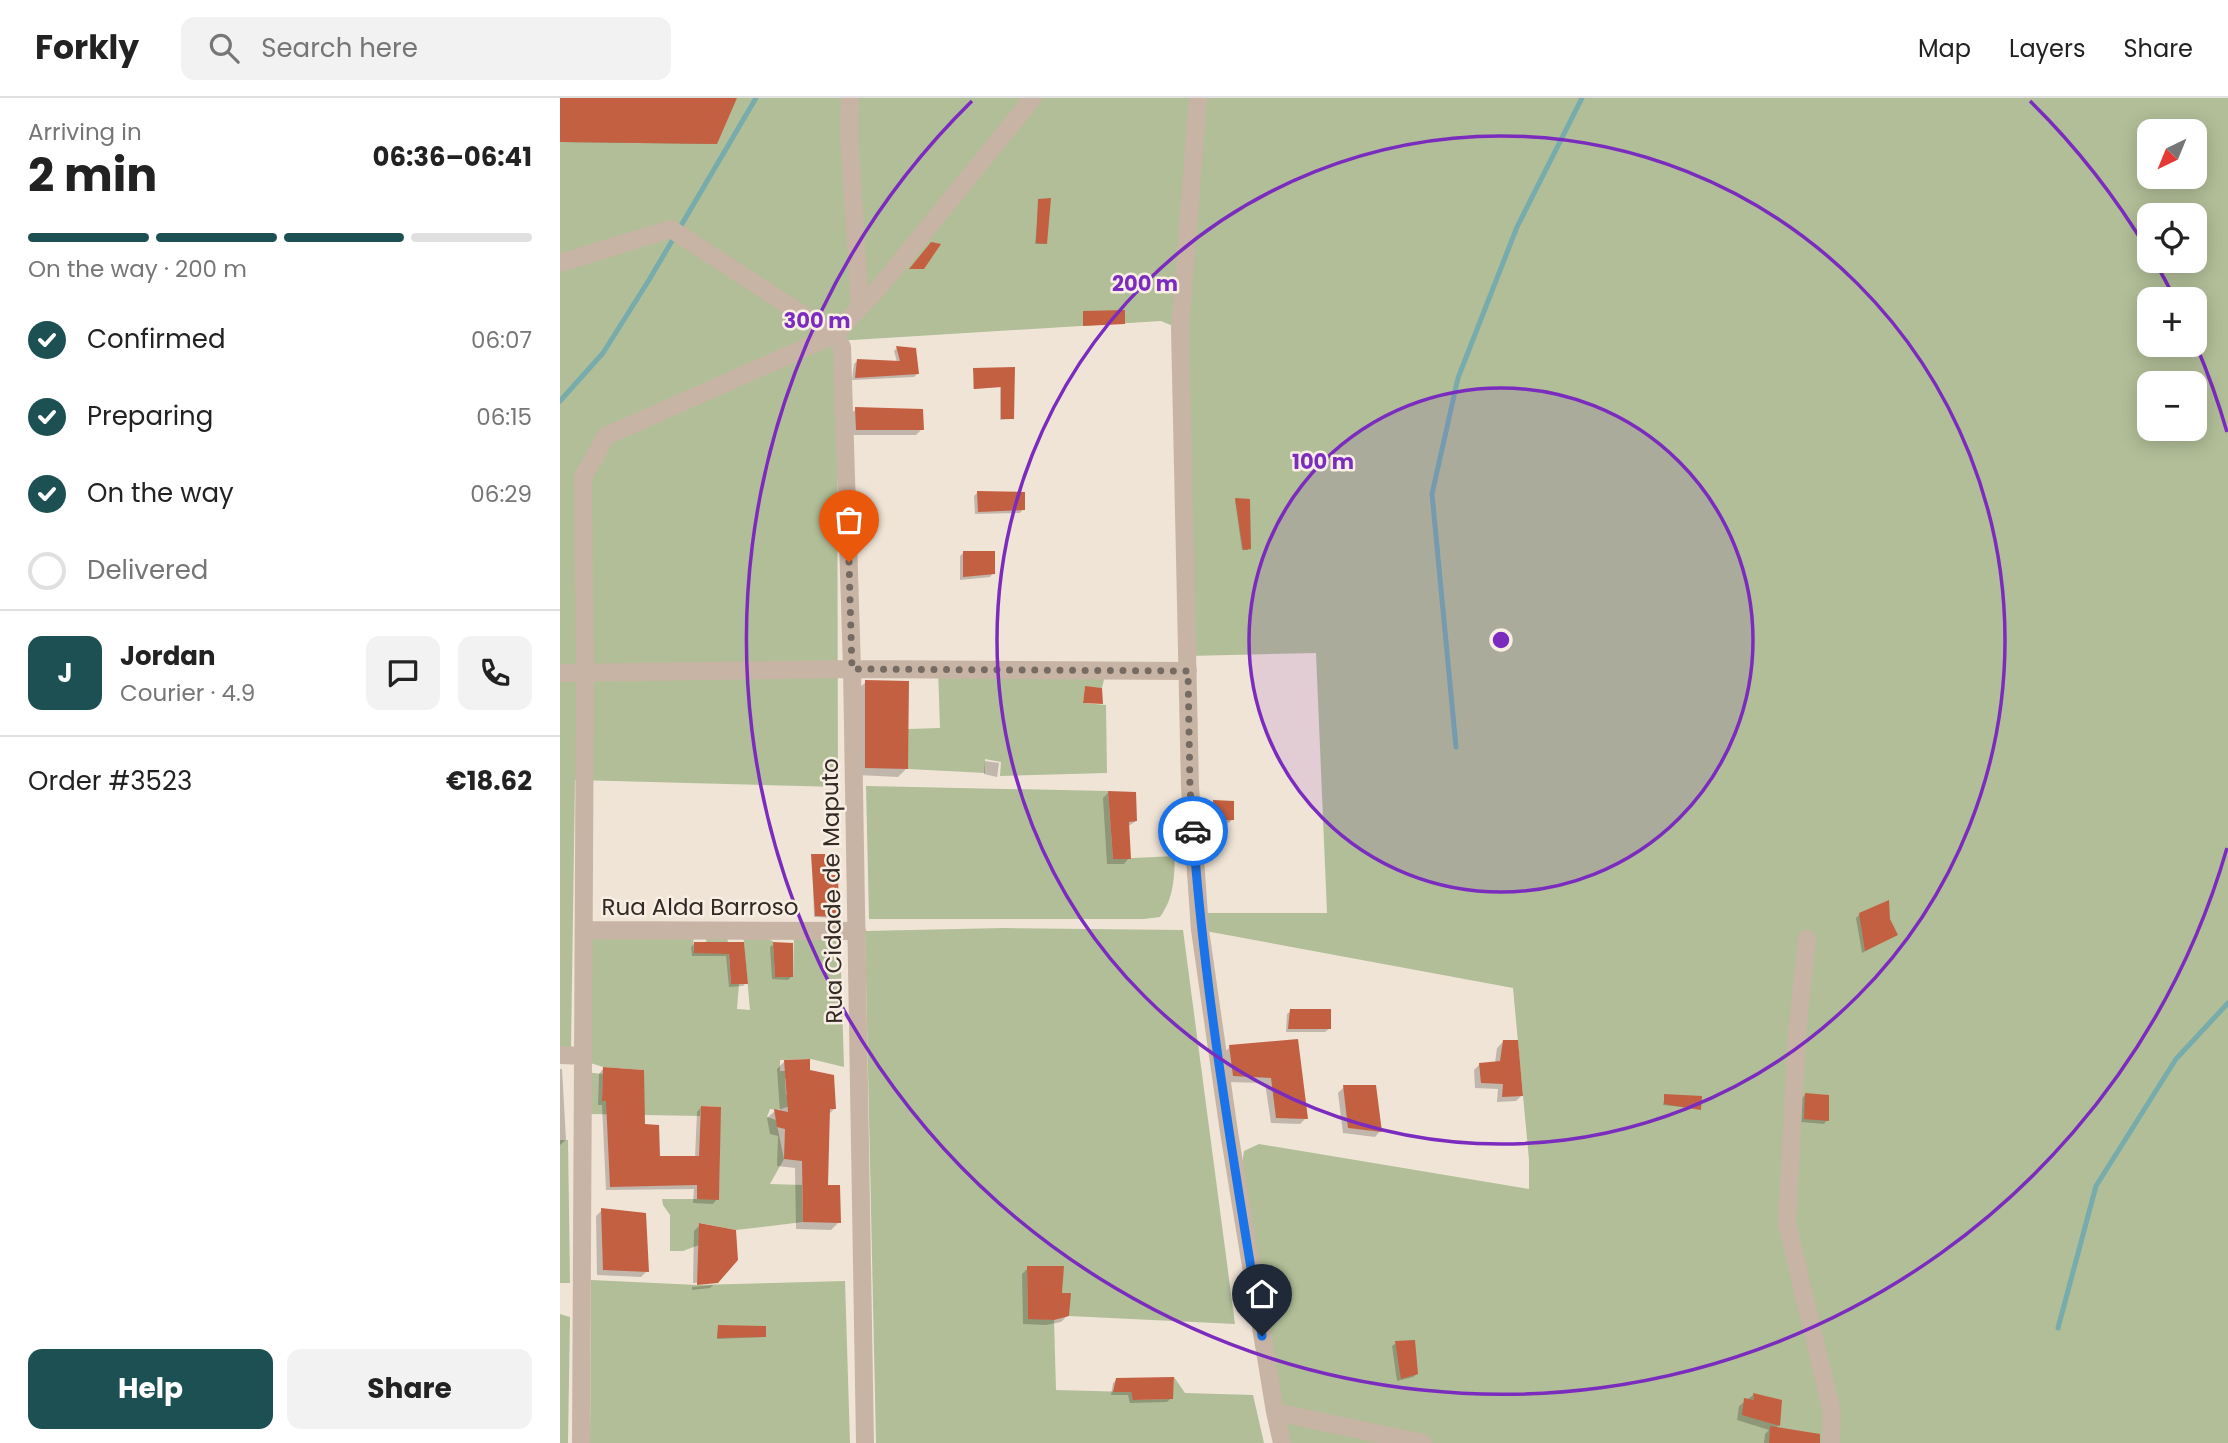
<!DOCTYPE html>
<meta charset="utf-8">
<style>
body{margin:0;font-family:Poppins,sans-serif;background:#f2f2f2;color:#222;height:100vh;display:flex;flex-direction:column;font-size:26px;white-space:nowrap}
*{box-sizing:border-box;margin:0}
p{font-size:23px;color:#767676}
.icon{flex:none;width:38px;height:38px;fill:none;stroke:currentColor;stroke-width:2;stroke-linecap:round;stroke-linejoin:round}
.map{position:relative;flex:1;overflow:hidden}
.details{display:flex;flex-direction:column;background:#fff;width:560px}
.details>*{flex:none}
.needle{width:46px;rotate:223deg}
.controls{position:absolute;left:1577px;top:21px;display:grid;gap:14px}
.controls a{display:grid;place-items:center;width:70px;height:70px;border-radius:14px;background:#fff;box-shadow:0 4px 18px #0003;font-size:35px}
.pin{position:absolute;display:grid;place-items:center;width:60px;height:60px;color:#fff;margin:-72px -30px;border-radius:50% 50% 50% 0;rotate:-45deg;box-shadow:0 0 7px #0007}
.pin .icon{rotate:45deg}
.courier{position:absolute;display:grid;place-items:center;width:70px;height:70px;margin:-35px;border:5px solid #1a73e8;border-radius:50%;background:#fff;color:#222;box-shadow:0 2px 9px #0007}
.headline em{font-style:normal;font-weight:700}
.headline div{display:flex;flex-direction:column-reverse}
.headline{display:flex;align-items:center;justify-content:space-between;height:119px;padding:0 28px}
h1{font-size:46px;font-weight:700;line-height:52px}
.bar{display:grid;grid-template-columns:repeat(4,1fr);gap:10px 7px;align-content:center;height:84px;padding:0 28px}
.bar i{height:9px;border-radius:5px;background:#e0e0e0}
.bar .selected{background:#1c5053}
.bar p{grid-column:span 4}
.line{display:flex;align-items:center;gap:18px;padding:0 28px;border-top:2px solid #e0e0e0}
.line div{flex:1}
.round{display:grid;place-items:center;flex:none;width:74px;height:74px;border-radius:14px;background:#f2f2f2}
ol{padding:0 28px;list-style:none}
li{display:flex;align-items:center;gap:21px;height:77px}
li p{margin-inline-start:auto}
li .icon{padding:7px;border-radius:50%;background:#1c5053;color:#fff;stroke-width:4}
li:last-child{color:#767676}
li i{width:38px;height:38px;border:4px solid #e0e0e0;border-radius:50%}
.button{display:flex;gap:14px;margin-top:auto;padding:14px 28px}
.button a{flex:1;height:80px;border-radius:14px;background:#1c5053;color:#fff;font-size:28px;font-weight:700;line-height:80px;text-align:center}
.button a+a{background:#f2f2f2;color:#222}
header{display:flex;align-items:center;gap:42px;box-sizing:border-box;height:98px;padding:0 35px;background:#fff;border-bottom:2px solid #e0e0e0}
header strong{font-size:33px}
nav{display:flex;gap:38px;margin-inline-start:auto;font-size:24px}
.search{width:490px;height:63px;background:#f2f2f2;display:flex;align-items:center;gap:18px;box-sizing:border-box;padding:0 24px;border-radius:14px;color:#767676;font-size:26px}
main{display:flex;flex:1;min-height:0}
.map>svg:first-child{display:block}
</style>
<header>
<strong>Forkly</strong>
<div class="search"><svg class="icon" aria-label="search" viewBox="0 0 24 24"><circle cx="10" cy="10" r="6"/><path d="M15 15l6 6"/></svg>Search here</div>
<nav><a>Map</a><a>Layers</a><a>Share</a></nav>
</header>
<main>
<section class="details">
<div class="headline"><div><h1>2 min</h1><p>Arriving in</p></div><em>06:36–06:41</em></div>
<div class="bar"><i class="selected"></i><i class="selected"></i><i class="selected"></i><i></i><p>On the way · 200 m</p></div>
<ol>
<li><svg class="icon" aria-label="check" viewBox="0 0 24 24"><path d="M5 12l5 5 9-10"/></svg>Confirmed<p>06:07</p></li>
<li><svg class="icon" aria-label="check" viewBox="0 0 24 24"><path d="M5 12l5 5 9-10"/></svg>Preparing<p>06:15</p></li>
<li><svg class="icon" aria-label="check" viewBox="0 0 24 24"><path d="M5 12l5 5 9-10"/></svg>On the way<p>06:29</p></li>
<li><i></i>Delivered</li>
</ol>
<div class="line" style="height:126px"><b class="round" style="background:#1c5053;color:#fff">J</b><div><b>Jordan</b><p>Courier · 4.9</p></div><a class="round"><svg class="icon" aria-label="chat" viewBox="0 0 24 24"><path d="M4 5h16v11H9l-5 4z"/></svg></a><a class="round"><svg class="icon" aria-label="phone" viewBox="0 0 24 24"><path d="M5 4h4l2 5-3 2q2 4 5 5l2-3 5 2v4C11 20 4 13 5 4z"/></svg></a></div>
<div class="line" style="height:91px"><div>Order #3523</div><b>€18.62</b></div>
<div class="button"><a>Help</a><a>Share</a></div>
</section>
<div class="map">
<svg width="1668" height="1345" viewBox="0 0 1668 1345">
<rect width="100%" height="100%" fill="#f0e4d7"/>
<path fill="#b2be98" fill-rule="evenodd" d="M 0,0 L 1668,0 L 1668,1345 L 730,1345 L 715,1283 L 681,1073 L 684,1053 L 699,1046 L 969,1091 L 969,1062 L 953,890 L 640,832 L 639,815 L 767,815 L 756,555 L 628,558 L 620,231 L 601,223 L 277,243 L 278,689 L 15,682 L 11,951 L 0,951 ZM 1589,33 L 1634,33 L 1634,79 L 1589,79 ZM 1589,117 L 1634,117 L 1634,163 L 1589,163 ZM 1589,201 L 1634,201 L 1634,247 L 1589,247 ZM 1589,285 L 1634,285 L 1634,331 L 1589,331 Z
M 378,571 L 546,573 L 542,590 L 525,589 L 523,605 L 546,607 L 547,675 L 440,678 L 441,664 L 425,661 L 425,675 L 348,671 L 348,631 L 380,630 Z
M 306,688 L 548,693 L 553,761 L 615,758 C 614,781 614,800 600,819 L 584,821 L 309,821 Z
M 444,830 L 623,832 L 675,1226 L 509,1218 L 510,1195 L 502,1195 L 503,1168 L 467,1168 L 468,1220 L 494,1222 L 496,1292 L 571,1294 L 574,1302 L 612,1301 L 614,1279 L 625,1295 L 693,1297 L 704,1345 L 316,1345 L 305,833 Z
M 24,832 L 133,834 L 134,855 L 148,855 L 145,834 L 167,834 L 171,886 L 179,886 L 177,911 L 190,912 L 183,834 L 213,843 L 215,879 L 233,879 L 234,834 L 280,840 L 284,969 L 251,961 L 220,962 L 220,973 L 233,973 L 232,979 L 225,981 L 226,997 L 235,997 L 233,1007 L 218,1012 L 210,1011 L 207,1019 L 216,1022 L 224,1061 L 210,1086 L 242,1087 L 243,1124 L 176,1132 L 140,1125 L 139,1147 L 123,1153 L 110,1153 L 110,1117 L 103,1107 L 102,1101 L 159,1101 L 160,1009 L 141,1008 L 140,1018 L 30,1016 L 24,974 L 43,976 L 42,1003 L 83,972 L 43,969 L 24,963 Z
M 0,1042 L 8,1042 L 10,1185 L 0,1185 Z
M 31,1182 L 137,1187 L 285,1183 L 290,1345 L 30,1345 Z
M 0,1216 L 10,1219 L 8,1345 L 0,1345 Z"/>
<path fill="#0003" d="M 0,0 L 175,0 L 154,46 L 0,44 Z
M 479,103 L 485,145 L 484,146 L 475,146 Z
M 337,250 L 357,276 L 354,279 L 292,282 L 294,266 L 297,263 L 337,264 L 334,253 Z
M 414,271 L 453,271 L 451,321 L 440,322 L 440,289 L 413,291 Z
M 296,311 L 362,331 L 356,337 L 291,337 L 290,317 Z
M 418,394 L 463,411 L 460,415 L 415,416 L 414,398 Z
M 675,402 L 688,402 L 688,452 L 682,452 Z
M 403,455 L 433,475 L 430,479 L 400,482 L 400,458 Z
M 306,584 L 346,671 L 338,679 L 298,677 L 297,592 Z
M 425,663 L 439,665 L 437,679 L 424,676 Z
M 549,694 L 576,723 L 567,729 L 569,760 L 564,766 L 547,766 L 543,700 Z
M 654,704 L 672,721 L 669,725 L 651,726 L 650,708 Z
M 252,758 L 265,779 L 276,820 L 254,819 Z
M 1300,816 L 1336,837 L 1302,855 L 1296,820 Z
M 134,846 L 182,846 L 186,885 L 183,888 L 169,889 L 166,858 L 132,858 L 131,849 Z
M 214,846 L 232,878 L 228,882 L 212,881 L 210,849 Z
M 731,913 L 769,931 L 765,934 L 726,934 L 727,916 Z
M 736,943 L 746,1020 L 740,1026 L 711,1025 L 705,985 L 667,984 L 664,955 L 670,949 Z
M 943,944 L 962,997 L 956,1003 L 937,1004 L 938,991 L 915,990 L 914,972 L 920,966 L 935,965 L 937,950 Z
M 225,963 L 248,974 L 274,1011 L 268,1017 L 266,1089 L 279,1124 L 271,1132 L 236,1131 L 235,1070 L 217,1068 L 218,1038 L 210,1036 L 207,1020 L 215,1013 L 220,1014 L 217,971 Z
M 0,971 L 2,971 L 6,1042 L 0,1047 Z
M 43,971 L 83,1028 L 98,1059 L 135,1060 L 137,1014 L 141,1009 L 157,1101 L 153,1106 L 133,1105 L 134,1091 L 46,1092 L 42,1007 L 38,1007 L 39,976 Z
M 784,989 L 820,1033 L 815,1039 L 783,1035 L 778,995 Z
M 1246,996 L 1267,1022 L 1264,1026 L 1241,1024 L 1242,1000 Z
M 1105,998 L 1139,1011 L 1103,1007 Z
M 42,1112 L 87,1173 L 81,1179 L 37,1177 L 36,1118 Z
M 140,1127 L 157,1183 L 133,1185 L 134,1133 Z
M 468,1170 L 500,1197 L 507,1218 L 501,1224 L 486,1227 L 463,1226 L 462,1176 Z
M 153,1187 L 150,1190 L 132,1192 L 132,1189 Z
M 159,1229 L 204,1239 L 157,1241 Z
M 836,1245 L 857,1276 L 853,1279 L 837,1283 L 832,1248 Z
M 557,1282 L 611,1300 L 607,1304 L 570,1305 L 568,1297 L 551,1297 L 553,1285 Z
M 1193,1297 L 1221,1303 L 1218,1328 L 1215,1331 L 1241,1345 L 1204,1345 L 1205,1336 L 1209,1332 L 1177,1322 L 1179,1308 Z"/>
<g fill="none" stroke-linecap="round" stroke-linejoin="round">
<path stroke="#77abac" stroke-width="5" d="M 0,303 L 43,255 L 89,182 L 196,0
M 896,649 L 872,396 L 898,280 L 957,129 L 1022,0
M 1498,1230 L 1536,1088 L 1616,961 L 1668,905"/>
</g>
<path fill="#c46042" d="M 0,0 L 177,0 L 157,46 L 0,44 Z
M 491,100 L 487,146 L 476,145 L 478,101 Z
M 371,144 L 381,146 L 364,171 L 349,171 Z
M 565,212 L 565,226 L 523,228 L 523,213 Z
M 336,248 L 356,250 L 359,276 L 295,280 L 297,261 L 340,263 Z
M 455,269 L 454,321 L 441,321 L 441,289 L 414,291 L 413,270 Z
M 295,309 L 363,311 L 364,332 L 296,332 Z
M 417,393 L 465,394 L 465,412 L 418,414 Z
M 675,400 L 690,401 L 691,451 L 683,452 Z
M 403,453 L 435,453 L 435,476 L 403,479 Z
M 305,582 L 349,583 L 348,671 L 305,670 Z
M 525,588 L 542,590 L 543,606 L 523,605 Z
M 548,693 L 576,694 L 577,723 L 569,724 L 571,761 L 553,761 Z
M 653,702 L 674,703 L 674,722 L 654,723 Z
M 251,756 L 265,756 L 267,777 L 278,777 L 279,819 L 255,818 Z
M 1329,802 L 1330,821 L 1338,837 L 1305,853 L 1299,815 Z
M 134,844 L 184,844 L 188,886 L 171,886 L 169,856 L 134,855 Z
M 213,844 L 233,845 L 233,879 L 215,879 Z
M 730,911 L 771,911 L 771,931 L 728,931 Z
M 738,941 L 748,1021 L 716,1020 L 711,980 L 673,978 L 669,947 Z
M 943,942 L 958,942 L 963,998 L 942,999 L 943,986 L 921,985 L 919,965 L 940,963 Z
M 250,961 L 250,972 L 274,977 L 276,1011 L 270,1011 L 268,1087 L 280,1087 L 281,1125 L 243,1124 L 242,1063 L 224,1061 L 225,1031 L 217,1029 L 214,1011 L 228,1014 L 224,962 Z
M 43,969 L 84,972 L 85,1026 L 99,1027 L 100,1058 L 139,1058 L 141,1008 L 161,1009 L 159,1102 L 137,1101 L 137,1087 L 50,1089 L 46,1003 L 42,1003 Z
M 783,987 L 816,987 L 822,1034 L 788,1030 Z
M 1245,995 L 1269,997 L 1269,1023 L 1244,1021 Z
M 1104,996 L 1142,998 L 1141,1012 L 1104,1006 Z
M 41,1110 L 86,1115 L 89,1174 L 43,1172 Z
M 139,1125 L 176,1132 L 178,1162 L 158,1185 L 137,1187 Z
M 467,1168 L 504,1168 L 502,1195 L 511,1195 L 509,1218 L 494,1222 L 468,1221 Z
M 158,1227 L 206,1228 L 206,1239 L 157,1240 Z
M 855,1242 L 858,1276 L 841,1281 L 835,1243 Z
M 614,1279 L 613,1301 L 573,1302 L 571,1294 L 553,1294 L 556,1280 Z
M 1193,1295 L 1222,1302 L 1220,1328 L 1182,1317 L 1184,1300 L 1194,1302 Z
M 1210,1328 L 1260,1336 L 1260,1345 L 1209,1345 Z"/>
<g fill="none" stroke-linecap="round" stroke-linejoin="round">
<path stroke="#c8b4a4" stroke-width="18" d="M 290,0 L 289,37 L 300,209
M 638,0 L 620,231 L 630,689 L 640,832 L 669,1034 L 715,1314 L 722,1345
M 0,165 L 111,131 L 274,237 L 282,249 L 292,571 L 305,1345
M 0,575 L 292,571 L 628,573
M 24,832 L 297,833
M 1247,841 L 1237,936 L 1227,1125 L 1272,1315 L 1271,1345
M 0,957 L 24,958
M 715,1314 L 863,1345
M 21,1345 L 25,576 L 23,379 L 46,338 L 274,237 L 322,186 L 473,0"/>
</g>
<g fill="none" stroke-linecap="round" stroke-linejoin="round">
<path stroke="#756b63" stroke-width="7" stroke-dasharray="0 12.6" d="M 289,464 L 292,571 L 628,573 L 630,690 L 633,733"/>
<path stroke="#1a73e8" stroke-width="9" d="M 633,733 C 645,902 675,1070 702,1238"/>
</g>
<circle cx="941" cy="542" r="252" fill="#7b2cbf" fill-opacity=".12"/>
<g fill="none" stroke="#7b2cbf" stroke-width="3.5">
<circle cx="941" cy="542" r="252"/>
<circle cx="941" cy="542" r="504"/>
<path d="M1667 750A755 755 0 1 1 412 3M1470 3A755 755 0 0 1 1588 153M1595 164A755 755 0 0 1 1614 199M1636 247A755 755 0 0 1 1667 334"/>
</g>
<g text-anchor="middle" dominant-baseline="central" stroke-width="5" stroke-linejoin="round" paint-order="stroke">
<g font-size="23" fill="#332a25" stroke="#f8eee3">
<text transform="translate(272 793) rotate(-91)">Rua Cidade de Maputo</text>
<text x="140" y="809">Rua Alda Barroso</text>
</g>
</g>
<circle cx="941" cy="542" r="10" fill="#7b2cbf" stroke="#f8eee3" stroke-width="3.5"/>
<g font-size="21" text-anchor="middle" font-weight="bold" fill="#7b2cbf" stroke="#f8eee3" stroke-width="5" stroke-linejoin="round" paint-order="stroke">
<text x="585" y="193">200 m</text>
<text x="257" y="230">300 m</text>
<text x="763" y="371">100 m</text>
</g>
</svg>
<div class="controls">
<a><svg class="needle" viewBox="-14 -14 28 28"><path d="M0-13l5 13h-10z" fill="#e53935"/><path d="M0 13l5-13h-10z" fill="#767676"/></svg></a>
<a><svg class="icon" aria-label="locate" viewBox="0 0 24 24"><circle cx="12" cy="12" r="6"/><path d="M12 2v4M12 18v4M2 12h4M18 12h4"/></svg></a>
<a>+</a>
<a>−</a>
</div>
<div class="pin" style="left:289px;top:464px;background:#ea580c"><svg class="icon" aria-label="bag" viewBox="0 0 24 24"><path d="M5 8h14l-1 12H6zM9 8a3 3 0 0 1 6 0"/></svg></div>
<div class="pin" style="left:702px;top:1238px;background:#1f2937"><svg class="icon" aria-label="home" viewBox="0 0 24 24"><path d="M3 11l9-7 9 7M6 9v11h12V9"/></svg></div>
<div class="courier" style="left:633px;top:733px"><svg class="icon" aria-label="car" viewBox="0 0 24 24"><path d="M5 17H2v-5l4-1 3-4h7l3 4 3 1v5h-3M9 17h6M6 11h13"/><circle cx="7" cy="17" r="2"/><circle cx="17" cy="17" r="2"/></svg></div>
</div>
</main>
